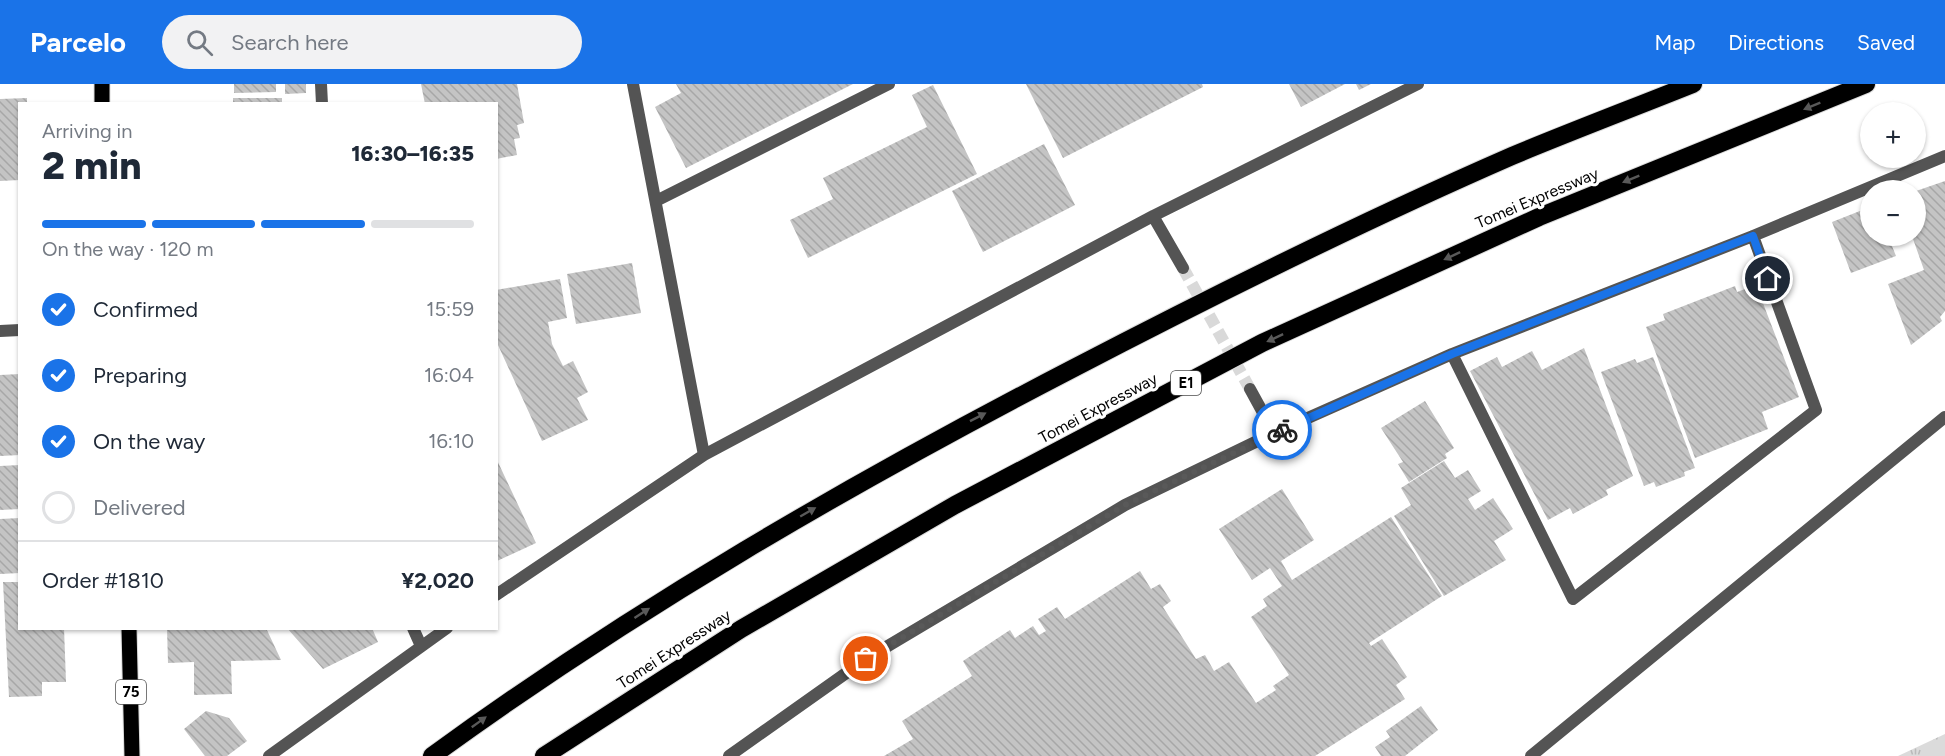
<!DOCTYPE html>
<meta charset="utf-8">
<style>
body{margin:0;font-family:Figtree,sans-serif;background:#f2f2f3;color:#1f2937;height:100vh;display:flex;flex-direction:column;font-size:22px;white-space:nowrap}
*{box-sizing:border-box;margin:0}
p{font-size:20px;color:#747a83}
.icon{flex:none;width:33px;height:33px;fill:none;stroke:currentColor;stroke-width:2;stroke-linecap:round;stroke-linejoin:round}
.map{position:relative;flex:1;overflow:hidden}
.details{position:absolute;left:18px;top:18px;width:480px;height:528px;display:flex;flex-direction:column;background:#fff;border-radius:0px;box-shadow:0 2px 4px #0004}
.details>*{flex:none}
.tools{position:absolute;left:1860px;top:18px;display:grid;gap:12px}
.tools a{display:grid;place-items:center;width:66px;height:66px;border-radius:50%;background:#fff;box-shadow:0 2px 4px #0004;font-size:30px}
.pin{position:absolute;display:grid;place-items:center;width:51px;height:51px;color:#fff;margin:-26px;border:3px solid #fff;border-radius:50%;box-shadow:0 2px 6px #0007}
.courier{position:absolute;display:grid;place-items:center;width:60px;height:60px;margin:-30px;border:4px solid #1a73e8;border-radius:50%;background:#fff;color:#222;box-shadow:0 2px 8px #0007}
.head em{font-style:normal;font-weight:800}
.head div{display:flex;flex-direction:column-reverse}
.head{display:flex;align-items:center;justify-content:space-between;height:102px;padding:0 24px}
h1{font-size:39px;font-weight:800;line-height:45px}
.bar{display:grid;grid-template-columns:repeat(4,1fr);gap:9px 6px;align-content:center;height:72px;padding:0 24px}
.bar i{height:8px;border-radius:4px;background:#e0e1e3}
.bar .active{background:#1a73e8}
.bar p{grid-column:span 4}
.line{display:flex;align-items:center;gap:15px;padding:0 24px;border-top:2px solid #e0e1e3}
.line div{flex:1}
ol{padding:0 24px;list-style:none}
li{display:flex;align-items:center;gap:18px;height:66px}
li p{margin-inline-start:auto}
li .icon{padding:6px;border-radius:50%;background:#1a73e8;color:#fff;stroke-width:4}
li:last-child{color:#747a83}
li i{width:33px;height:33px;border:3px solid #e0e1e3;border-radius:50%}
header{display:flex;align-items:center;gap:36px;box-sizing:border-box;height:84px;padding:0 30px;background:#1a73e8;color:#fff}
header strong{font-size:28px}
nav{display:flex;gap:33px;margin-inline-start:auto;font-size:21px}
.search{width:420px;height:54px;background:#f2f2f3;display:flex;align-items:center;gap:15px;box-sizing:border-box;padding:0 21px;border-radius:33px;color:#747a83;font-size:22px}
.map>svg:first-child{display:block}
</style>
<header>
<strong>Parcelo</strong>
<div class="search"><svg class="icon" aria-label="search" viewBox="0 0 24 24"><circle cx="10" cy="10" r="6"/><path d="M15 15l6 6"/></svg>Search here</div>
<nav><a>Map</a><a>Directions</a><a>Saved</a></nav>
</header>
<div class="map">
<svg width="1945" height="672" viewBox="0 0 1945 672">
<defs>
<pattern id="grass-tufts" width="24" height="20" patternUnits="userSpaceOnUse" patternTransform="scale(1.5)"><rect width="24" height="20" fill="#dbdbdb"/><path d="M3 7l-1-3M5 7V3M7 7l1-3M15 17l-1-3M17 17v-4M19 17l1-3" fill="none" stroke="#bababa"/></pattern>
<pattern id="building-back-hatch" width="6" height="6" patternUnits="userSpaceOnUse" patternTransform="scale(1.5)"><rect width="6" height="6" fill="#c4c4c4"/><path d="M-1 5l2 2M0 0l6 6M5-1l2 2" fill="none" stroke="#a7a7a7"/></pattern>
</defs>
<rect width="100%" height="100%" fill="#fff"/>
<path fill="url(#grass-tufts)" d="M 1945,650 L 1945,672 L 1898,672 Z"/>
<path fill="url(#building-back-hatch)" d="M 234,0 L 276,0 L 276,8 L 234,9 Z
M 285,0 L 306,0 L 306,9 L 285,10 Z
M 421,0 L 517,0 L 524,39 L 517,41 L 520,54 L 514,55 L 517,71 L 496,75 L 496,20 L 425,20 Z
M 676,0 L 853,0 L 686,84 L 655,23 L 681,9 Z
M 1026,0 L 1202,0 L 1203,3 L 1063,74 Z
M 1289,0 L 1345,0 L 1301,23 Z
M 1356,0 L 1371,0 L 1359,6 Z
M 933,1 L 977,90 L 808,174 L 790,136 L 833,115 L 823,94 L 927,43 L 912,11 Z
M 27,14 L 27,20 L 20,20 L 20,96 L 0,97 L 0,15 Z
M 233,14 L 282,14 L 282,20 L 233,20 Z
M 1044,60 L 1075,121 L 983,168 L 952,107 Z
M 1945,97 L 1945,227 L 1940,233 L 1942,237 L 1911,261 L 1888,200 L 1924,186 L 1912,152 L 1916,152 L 1916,107 Z
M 1870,123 L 1870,152 L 1888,152 L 1896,172 L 1851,189 L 1832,138 Z
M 632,179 L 641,229 L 576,240 L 567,190 Z
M 560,195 L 567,234 L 548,238 L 552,260 L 563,282 L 573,277 L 588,308 L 577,314 L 588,336 L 542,357 L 498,261 L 496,206 Z
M 1756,201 L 1799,313 L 1762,328 L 1768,345 L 1695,374 L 1646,243 L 1665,236 L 1663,230 L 1735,202 L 1737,208 Z
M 1584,264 L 1633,392 L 1606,406 L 1608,411 L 1573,430 L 1570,424 L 1548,436 L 1470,287 L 1497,273 L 1502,283 L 1532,267 L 1542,286 Z
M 1653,273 L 1695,384 L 1684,388 L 1685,392 L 1656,403 L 1654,398 L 1644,402 L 1601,288 L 1635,275 L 1637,279 Z
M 20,290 L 20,371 L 0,372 L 0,291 Z
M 1425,317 L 1454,364 L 1445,370 L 1447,374 L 1409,398 L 1398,380 L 1403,378 L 1381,344 Z
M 496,374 L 536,459 L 497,477 L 496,476 Z
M 1444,377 L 1455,394 L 1468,386 L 1481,407 L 1468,415 L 1475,426 L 1493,414 L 1513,445 L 1494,457 L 1506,476 L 1444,512 L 1394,432 L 1411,421 L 1401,404 Z
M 20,381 L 20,425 L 0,426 L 0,382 Z
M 1282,405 L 1314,456 L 1281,477 L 1292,496 L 1391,433 L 1442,512 L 1369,559 L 1371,562 L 1382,555 L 1407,593 L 1396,601 L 1405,615 L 1315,672 L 884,672 L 913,655 L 902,637 L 972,592 L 963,577 L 1010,546 L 1015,554 L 1033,542 L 1039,551 L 1046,547 L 1038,535 L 1057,523 L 1065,535 L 1140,487 L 1151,505 L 1160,500 L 1171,517 L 1163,523 L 1196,575 L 1205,571 L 1214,587 L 1229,578 L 1256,619 L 1276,606 L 1273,602 L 1289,591 L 1251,533 L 1267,522 L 1263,515 L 1282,502 L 1270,484 L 1252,496 L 1219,445 Z
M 20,434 L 20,489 L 0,490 L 0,435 Z
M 3,498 L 20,498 L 20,544 L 64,544 L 66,598 L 42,598 L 42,612 L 9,613 Z
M 167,544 L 266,544 L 281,576 L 231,577 L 232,610 L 194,611 L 194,578 L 168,579 Z
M 287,544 L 372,544 L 378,558 L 323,585 Z
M 1421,622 L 1438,646 L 1405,672 L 1381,672 L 1375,663 L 1390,653 L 1386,647 Z
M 206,627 L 229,634 L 247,657 L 227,672 L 205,672 L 184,645 Z"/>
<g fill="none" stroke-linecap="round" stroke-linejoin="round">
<path stroke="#d9d9d9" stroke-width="12" stroke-dasharray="12 6" stroke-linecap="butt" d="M 1183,184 L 1250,305"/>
<g stroke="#dbdbdb" stroke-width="17">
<path id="primary" d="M 102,0 L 102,20
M 129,544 L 132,672"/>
</g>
<g stroke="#dbdbdb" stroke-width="20">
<path id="motorway" d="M 432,672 C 634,525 850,400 1072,285 C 1216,210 1363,137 1512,72 C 1572,47 1633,24 1693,0
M 544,672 L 741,545 L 955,421 L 1262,259 L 1539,133 L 1866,0"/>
</g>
<path stroke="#545454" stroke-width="12" d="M 1531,672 L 1945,333"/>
<path stroke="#545454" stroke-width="12" d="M 321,0 L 322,20
M 633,0 L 704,371
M 656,117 L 889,0
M 1153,132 L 1183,184
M 0,247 L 20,246
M 1452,270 L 1573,515 L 1816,326 L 1753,152
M 1250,305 L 1274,349
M 496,511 L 704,371 L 1153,132 L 1418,0
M 413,544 L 421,562
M 269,672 L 447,544
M 729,672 L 866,575 L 1125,421 L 1274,349 L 1452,270 L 1753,152 L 1945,72"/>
<use href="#primary" stroke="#000" stroke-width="15"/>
<use href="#motorway" stroke="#000" stroke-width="18"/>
</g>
<defs><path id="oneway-solid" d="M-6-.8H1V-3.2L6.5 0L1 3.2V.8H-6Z" transform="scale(1.5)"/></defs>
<g fill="#595959">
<use href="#oneway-solid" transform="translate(1812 22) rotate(158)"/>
<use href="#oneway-solid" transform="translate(1631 95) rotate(158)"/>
<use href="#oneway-solid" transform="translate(1452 172) rotate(155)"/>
<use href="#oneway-solid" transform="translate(1275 254) rotate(155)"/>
<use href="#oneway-solid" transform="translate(978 333) rotate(-27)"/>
<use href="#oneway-solid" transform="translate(808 428) rotate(-30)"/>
<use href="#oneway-solid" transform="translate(642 529) rotate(-33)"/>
<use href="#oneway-solid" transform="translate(479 638) rotate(-36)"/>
</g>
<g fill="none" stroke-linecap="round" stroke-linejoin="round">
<path stroke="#595959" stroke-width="6" stroke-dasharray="0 10.8" d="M 866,575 L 1125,421 L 1282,346"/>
<path stroke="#1a73e8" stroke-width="8" d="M 1282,346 L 1452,270 L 1753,152 L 1768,195"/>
</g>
<g text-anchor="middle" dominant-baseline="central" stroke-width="6" stroke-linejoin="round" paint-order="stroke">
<g fill="#fff" stroke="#4c4c4c" stroke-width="1.5">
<rect x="1171" y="287" width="30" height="24" rx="4.5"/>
<rect x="116" y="596" width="30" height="24" rx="4.5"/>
</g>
<g font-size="15" font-weight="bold" fill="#000">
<text x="1186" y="299">E1</text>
<text x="131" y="608">75</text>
</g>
<g font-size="16" fill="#000" stroke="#fff">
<text transform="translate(1537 114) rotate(-23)">Tomei Expressway</text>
<text transform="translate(1098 324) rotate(-28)">Tomei Expressway</text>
<text transform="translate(674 565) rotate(-33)">Tomei Expressway</text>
</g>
</g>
</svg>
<div class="tools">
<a>+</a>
<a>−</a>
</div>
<div class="pin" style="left:866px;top:575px;background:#ea580c"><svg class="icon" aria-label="bag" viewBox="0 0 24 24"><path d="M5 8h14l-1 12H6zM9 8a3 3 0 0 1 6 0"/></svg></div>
<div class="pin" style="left:1768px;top:195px;background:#1f2937"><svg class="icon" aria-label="home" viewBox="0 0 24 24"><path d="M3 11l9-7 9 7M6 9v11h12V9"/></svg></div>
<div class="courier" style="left:1282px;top:346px"><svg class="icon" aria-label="bike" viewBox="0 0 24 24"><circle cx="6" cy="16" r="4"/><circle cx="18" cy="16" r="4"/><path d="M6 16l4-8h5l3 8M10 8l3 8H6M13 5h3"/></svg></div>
<section class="details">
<div class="head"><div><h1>2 min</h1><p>Arriving in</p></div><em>16:30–16:35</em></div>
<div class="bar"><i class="active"></i><i class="active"></i><i class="active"></i><i></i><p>On the way · 120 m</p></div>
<ol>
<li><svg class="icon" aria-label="check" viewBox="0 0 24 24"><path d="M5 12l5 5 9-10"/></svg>Confirmed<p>15:59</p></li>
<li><svg class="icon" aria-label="check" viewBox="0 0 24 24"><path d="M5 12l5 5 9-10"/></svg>Preparing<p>16:04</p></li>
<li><svg class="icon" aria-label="check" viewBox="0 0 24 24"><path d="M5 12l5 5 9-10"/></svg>On the way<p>16:10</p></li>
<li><i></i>Delivered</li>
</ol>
<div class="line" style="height:78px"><div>Order #1810</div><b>¥2,020</b></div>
</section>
</div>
